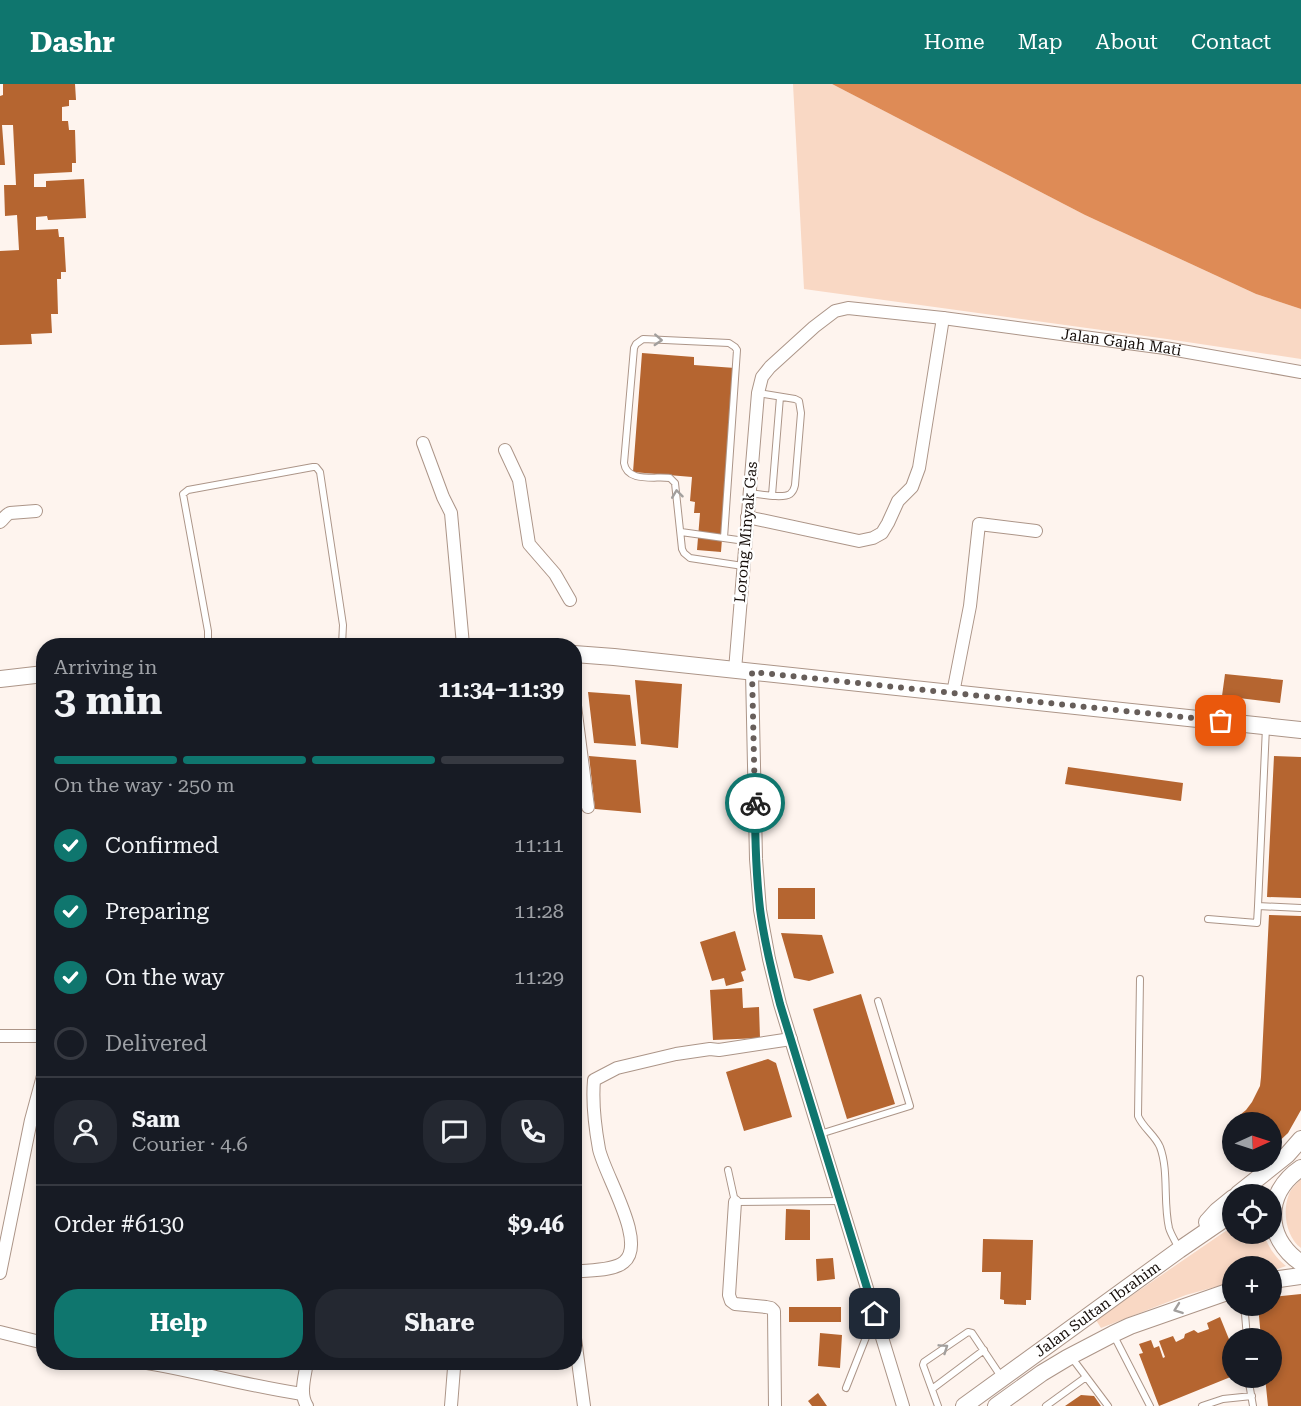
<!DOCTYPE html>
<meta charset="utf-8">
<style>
body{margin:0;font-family:"Roboto Serif",serif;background:#242831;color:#f1f3f6;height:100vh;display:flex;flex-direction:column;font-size:22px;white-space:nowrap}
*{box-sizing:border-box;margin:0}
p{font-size:20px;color:#9ea1a6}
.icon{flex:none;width:33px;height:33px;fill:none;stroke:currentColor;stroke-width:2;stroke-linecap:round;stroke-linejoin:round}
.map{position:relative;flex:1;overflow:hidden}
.panel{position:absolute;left:36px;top:554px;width:546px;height:732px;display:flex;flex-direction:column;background:#171b24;border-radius:24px;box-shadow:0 3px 9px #0003}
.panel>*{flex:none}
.needle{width:39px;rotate:87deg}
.tools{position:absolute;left:1222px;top:1028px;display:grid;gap:12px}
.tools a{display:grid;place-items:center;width:60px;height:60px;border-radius:50%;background:#171b24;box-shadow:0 3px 9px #0003;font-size:30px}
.pin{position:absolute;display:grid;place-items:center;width:51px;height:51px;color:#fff;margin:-26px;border-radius:12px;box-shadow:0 3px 9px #0006}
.courier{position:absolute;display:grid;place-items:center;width:60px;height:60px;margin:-30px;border:4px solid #0f766e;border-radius:50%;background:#fff;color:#222;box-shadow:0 2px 8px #0007}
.headline em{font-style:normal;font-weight:700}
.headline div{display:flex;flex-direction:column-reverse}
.headline{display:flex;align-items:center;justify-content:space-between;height:102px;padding:0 18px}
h1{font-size:39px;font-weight:700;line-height:45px}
.bar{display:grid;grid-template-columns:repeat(4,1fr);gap:9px 6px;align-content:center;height:72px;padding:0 18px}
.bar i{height:8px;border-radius:4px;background:#363941}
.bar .selected{background:#0f766e}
.bar p{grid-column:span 4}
.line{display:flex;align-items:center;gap:15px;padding:0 18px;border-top:2px solid #363941}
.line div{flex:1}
.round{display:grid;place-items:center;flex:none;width:63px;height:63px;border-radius:24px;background:#242831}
ol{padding:0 18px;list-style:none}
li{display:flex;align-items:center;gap:18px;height:66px}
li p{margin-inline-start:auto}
li .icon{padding:6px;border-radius:50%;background:#0f766e;color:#fff;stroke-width:4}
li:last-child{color:#9ea1a6}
li i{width:33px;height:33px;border:3px solid #363941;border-radius:50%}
.cta{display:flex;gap:12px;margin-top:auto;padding:12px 18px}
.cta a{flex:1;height:69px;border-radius:24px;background:#0f766e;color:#fff;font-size:24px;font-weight:700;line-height:69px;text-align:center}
.cta a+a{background:#242831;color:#f1f3f6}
header{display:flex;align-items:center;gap:36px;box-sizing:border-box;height:84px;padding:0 30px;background:#0f766e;color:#fff}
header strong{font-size:28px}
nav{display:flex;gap:33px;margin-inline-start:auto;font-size:21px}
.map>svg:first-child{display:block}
</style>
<header>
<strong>Dashr</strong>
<nav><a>Home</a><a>Map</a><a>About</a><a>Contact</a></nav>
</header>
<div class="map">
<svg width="1301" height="1322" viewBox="0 0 1301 1322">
<rect width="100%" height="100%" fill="#fef4ee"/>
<path fill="#f9d8c4" d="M 793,0 L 832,0 L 1085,131 L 1256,210 L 1301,225 L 1301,275 L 1167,255 L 804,205 Z
M 1301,1095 L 1301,1164 C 1286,1153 1282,1127 1289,1110 C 1291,1105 1297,1099 1301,1095 Z
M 1233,1142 L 1233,1149 L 1263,1149 C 1269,1164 1274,1172 1286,1182 L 1272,1187 L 1272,1182 L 1233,1182 L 1233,1198 L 1186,1211 L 1101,1244 L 1096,1236 Z"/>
<path fill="#de8b56" d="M 832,0 L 1301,0 L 1301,225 L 1256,210 L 1085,131 Z"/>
<path fill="#b56530" d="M 3,0 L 75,0 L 76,16 L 69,16 L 69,22 L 62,23 L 62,37 L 68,37 L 69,46 L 75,46 L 76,79 L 72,79 L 72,88 L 34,90 L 34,103 L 46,103 L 46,97 L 84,95 L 86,134 L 48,136 L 47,132 L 36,133 L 36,146 L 58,145 L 59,153 L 64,153 L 66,188 L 61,188 L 61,195 L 57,195 L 58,230 L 51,230 L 52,249 L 31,250 L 32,260 L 0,261 L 0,167 L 19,166 L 17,131 L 5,132 L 4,101 L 16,101 L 13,41 L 2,41 L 5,81 L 0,81 L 0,12 L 3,11 Z
M 642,269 L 694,273 L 694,281 L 735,284 L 721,468 L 697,466 L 700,429 L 694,429 L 695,418 L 690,417 L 692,393 L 633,388 Z
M 1225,590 L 1283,596 L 1280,619 L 1222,612 Z
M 635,596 L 682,600 L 678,664 L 641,660 Z
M 588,608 L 630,611 L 636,662 L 594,659 Z
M 589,672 L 636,676 L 641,729 L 595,725 Z
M 1274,672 L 1301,673 L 1301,814 L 1267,813 Z
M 1068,683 L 1183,699 L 1181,717 L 1065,700 Z
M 778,804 L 815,804 L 815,835 L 778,835 Z
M 1269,831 L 1301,832 L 1301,1026 L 1288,1049 L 1272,1064 L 1272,1038 L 1237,1038 L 1235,1035 L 1246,1026 L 1252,1018 L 1260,1002 L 1261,993 Z
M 735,847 L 746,886 L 741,888 L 744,897 L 726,902 L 724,894 L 712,897 L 700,858 Z
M 781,849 L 822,851 L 834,889 L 809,897 L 794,894 Z
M 742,904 L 743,924 L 759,923 L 760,954 L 713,956 L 710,906 Z
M 861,910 L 895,1020 L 847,1035 L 813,925 Z
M 768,975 L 776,979 L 792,1033 L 744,1047 L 726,988 Z
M 786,1125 L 810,1126 L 810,1156 L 785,1156 Z
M 983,1155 L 1033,1156 L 1031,1216 L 1026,1216 L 1026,1221 L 1004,1220 L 1004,1216 L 1000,1215 L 1001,1188 L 982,1188 Z
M 833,1174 L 835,1195 L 817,1197 L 816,1175 Z
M 1301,1210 L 1301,1322 L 1268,1322 L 1265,1293 L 1272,1293 L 1272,1254 L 1261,1254 L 1258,1221 L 1272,1221 L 1272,1213 Z
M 789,1223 L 841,1223 L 841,1238 L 789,1238 Z
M 1220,1233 L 1233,1265 L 1233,1292 L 1159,1322 L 1139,1270 L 1143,1269 L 1139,1260 L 1151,1256 L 1154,1264 L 1159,1262 L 1163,1274 L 1165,1273 L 1159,1257 L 1173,1252 L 1176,1258 L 1184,1254 L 1185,1250 L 1194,1246 L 1198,1249 L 1209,1245 L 1207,1239 Z
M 820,1249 L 842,1251 L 840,1284 L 818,1282 Z
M 818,1309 L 827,1322 L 812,1322 L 808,1317 Z
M 1081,1311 L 1094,1312 L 1101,1322 L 1065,1322 Z"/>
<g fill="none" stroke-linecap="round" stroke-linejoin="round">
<g stroke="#ac9588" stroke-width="8">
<path id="lane" d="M 749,409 C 759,410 783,415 790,410 C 794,407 794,405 795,401 L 801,329 L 799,317 L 795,315 L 758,309
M 772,411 L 780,313
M 681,448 L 745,457
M 724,454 L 737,266 L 735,263 L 729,259 L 643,255 L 636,260 L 634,264 L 624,379 C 627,399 655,392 670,394 L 675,399 L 682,465 L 684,469 L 690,474 L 743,482
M 208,561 L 208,547 L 183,410 L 188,406 L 313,383 L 316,383 L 320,388 L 343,541 L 342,561
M 1266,643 L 1258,822 L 1301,824
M 1208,835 L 1257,839 L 1258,822
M 1140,895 L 1138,1032 C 1143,1044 1155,1051 1160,1063 C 1169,1087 1163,1118 1169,1144 C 1171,1151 1176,1158 1179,1165
M 820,1050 L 910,1022 L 878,917
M 728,1086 L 735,1118 L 840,1117
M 1241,1221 L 1245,1230 L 1247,1254
M 1113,1250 L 1150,1322
M 1072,1274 L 1108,1322
M 1248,1293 L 1253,1322
M 846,1304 L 874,1233
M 932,1305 L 984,1266
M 938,1322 L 923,1281 L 924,1278 L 968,1248 L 972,1249 L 1002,1294
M 1046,1322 L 1086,1293
M 1202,1322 L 1223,1315 L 1252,1312"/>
</g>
<g stroke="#ac9588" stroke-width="14">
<g id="street">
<path d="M 423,359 L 443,413 L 451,429 L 463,561"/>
<path d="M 505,366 L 519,396 L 529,460 L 555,490 L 570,516"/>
<path d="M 747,433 L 859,457 L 873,454 L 882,449 L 888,439 L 898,417 L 912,403 L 919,384 L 943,234"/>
<path d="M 0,438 C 4,435 5,431 10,429 L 36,427"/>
<path id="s1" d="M 735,586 L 758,309 L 762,293 L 770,283 L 814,243 L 835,227 L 848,224 L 943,234 L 1165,264 L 1301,288"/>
<path d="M 752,588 L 756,775 L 760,826 L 769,875 L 780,920 L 903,1322"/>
<path d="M 953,609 L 970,522 L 979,440 L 1036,447"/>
<path d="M 574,614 L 588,723"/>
<path d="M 0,952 L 44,952"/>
<path d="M 735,1118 L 729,1211 L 731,1217 L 735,1220 L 766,1223 L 771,1224 L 774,1227 L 775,1322"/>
<path d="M 574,1188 C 588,1186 614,1187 624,1178 C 648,1159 604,1090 599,1065 C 595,1043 592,1019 594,996 L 617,984 L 676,970 L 710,965 L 719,966 L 791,955"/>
<path d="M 0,1189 L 31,1036 L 44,988"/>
<path d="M 574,1247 L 584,1322"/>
<path d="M 0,1248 L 44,1259"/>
<path d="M 142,1278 C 196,1287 248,1302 302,1310"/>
<path d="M 307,1322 C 299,1310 305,1292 307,1278"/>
<path d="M 451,1322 L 454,1284 L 452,1278"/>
</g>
</g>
<g stroke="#ac9588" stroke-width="18">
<g id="secondary">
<path d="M 574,570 L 614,573 L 1301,646"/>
<path d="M 0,595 L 44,590"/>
<path d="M 1301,1084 C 1264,1109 1264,1153 1301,1179"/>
<path d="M 1238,1110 L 1287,1071 L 1301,1055"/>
<path d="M 1207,1138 L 1217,1127 L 1233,1114"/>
<path d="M 1272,1196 L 1301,1192"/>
<path id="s2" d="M 964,1322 L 1179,1166 L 1233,1129"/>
<path d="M 996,1322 L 1042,1289 L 1067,1274 L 1113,1250 L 1130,1242 L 1233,1206"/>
</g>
</g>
<use href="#lane" stroke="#fff" stroke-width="6"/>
<use href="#street" stroke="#fff" stroke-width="12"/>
<use href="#secondary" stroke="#fff" stroke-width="16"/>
</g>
<defs><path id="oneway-chevron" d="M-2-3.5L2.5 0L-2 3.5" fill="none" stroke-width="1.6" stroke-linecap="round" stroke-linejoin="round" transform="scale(1.5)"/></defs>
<g stroke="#a29f9d">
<use href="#oneway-chevron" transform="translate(658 256) rotate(3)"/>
<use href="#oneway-chevron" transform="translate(677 410) rotate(-97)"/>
<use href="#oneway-chevron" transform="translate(1178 1225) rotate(160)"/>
<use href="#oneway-chevron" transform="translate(944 1264) rotate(-34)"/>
</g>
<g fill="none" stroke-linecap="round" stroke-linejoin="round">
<path stroke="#675e5a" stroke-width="6" stroke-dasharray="0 10.8" d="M 755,719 L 752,588 L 1221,637"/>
<path stroke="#0f766e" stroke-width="8" d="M 755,719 C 755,754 756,790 760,825 C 764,857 772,889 780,920 L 875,1230"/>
</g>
<g text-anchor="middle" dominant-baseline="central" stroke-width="5" stroke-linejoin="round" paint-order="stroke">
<g font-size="15" fill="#160e0a" stroke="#fff">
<text stroke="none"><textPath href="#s1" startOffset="682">Jalan Gajah Mati</textPath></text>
<text transform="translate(746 448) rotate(-85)">Lorong Minyak Gas</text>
<text stroke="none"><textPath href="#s2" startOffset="165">Jalan Sultan Ibrahim</textPath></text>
</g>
</g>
</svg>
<div class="tools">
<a><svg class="needle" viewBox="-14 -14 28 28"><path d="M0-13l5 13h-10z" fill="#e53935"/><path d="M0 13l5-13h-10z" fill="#9ea1a6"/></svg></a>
<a><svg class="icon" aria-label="locate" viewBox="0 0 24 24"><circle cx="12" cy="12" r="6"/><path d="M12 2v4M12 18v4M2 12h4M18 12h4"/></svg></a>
<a>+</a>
<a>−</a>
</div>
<div class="pin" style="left:1221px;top:637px;background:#ea580c"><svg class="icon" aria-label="bag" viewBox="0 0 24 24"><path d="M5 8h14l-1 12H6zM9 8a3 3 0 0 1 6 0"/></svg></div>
<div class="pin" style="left:875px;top:1230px;background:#1f2937"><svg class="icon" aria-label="home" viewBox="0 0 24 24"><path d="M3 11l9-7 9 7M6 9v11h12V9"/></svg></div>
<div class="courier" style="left:755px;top:719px"><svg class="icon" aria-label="bike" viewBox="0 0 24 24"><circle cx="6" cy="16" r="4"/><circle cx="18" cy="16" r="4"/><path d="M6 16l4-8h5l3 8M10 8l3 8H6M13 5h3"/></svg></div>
<section class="panel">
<div class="headline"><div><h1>3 min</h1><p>Arriving in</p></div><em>11:34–11:39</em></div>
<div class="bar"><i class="selected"></i><i class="selected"></i><i class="selected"></i><i></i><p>On the way · 250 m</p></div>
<ol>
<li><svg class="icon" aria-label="check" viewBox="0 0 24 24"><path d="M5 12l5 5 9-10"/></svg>Confirmed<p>11:11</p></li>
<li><svg class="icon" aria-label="check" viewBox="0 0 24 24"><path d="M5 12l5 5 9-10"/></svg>Preparing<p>11:28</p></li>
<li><svg class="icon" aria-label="check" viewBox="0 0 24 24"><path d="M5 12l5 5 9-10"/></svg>On the way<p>11:29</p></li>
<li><i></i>Delivered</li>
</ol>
<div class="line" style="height:108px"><a class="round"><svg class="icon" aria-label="person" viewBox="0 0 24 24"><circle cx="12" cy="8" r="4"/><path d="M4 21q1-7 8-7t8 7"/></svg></a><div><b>Sam</b><p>Courier · 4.6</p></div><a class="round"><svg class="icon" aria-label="chat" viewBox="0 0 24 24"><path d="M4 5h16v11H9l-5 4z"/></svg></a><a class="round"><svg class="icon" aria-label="phone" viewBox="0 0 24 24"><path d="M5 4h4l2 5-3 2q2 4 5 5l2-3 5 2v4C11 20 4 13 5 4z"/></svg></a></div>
<div class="line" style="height:78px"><div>Order #6130</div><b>$9.46</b></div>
<div class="cta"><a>Help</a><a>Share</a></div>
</section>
</div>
